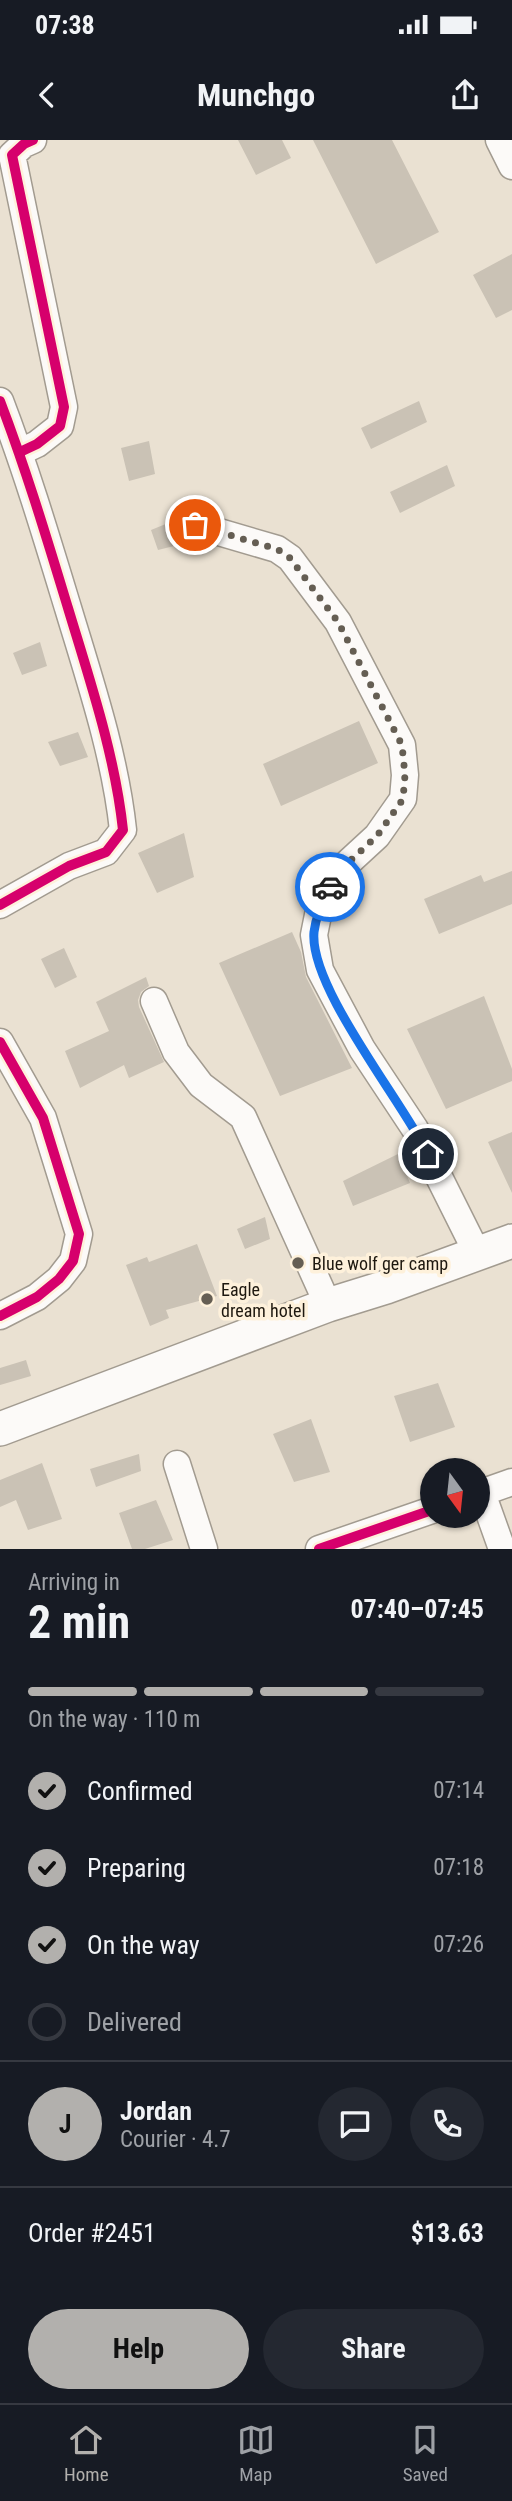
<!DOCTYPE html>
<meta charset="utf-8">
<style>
body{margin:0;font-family:"Roboto Condensed",sans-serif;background:#242831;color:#f1f3f6;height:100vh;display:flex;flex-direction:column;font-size:26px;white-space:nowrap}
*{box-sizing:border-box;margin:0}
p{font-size:23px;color:#9ea1a6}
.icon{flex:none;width:38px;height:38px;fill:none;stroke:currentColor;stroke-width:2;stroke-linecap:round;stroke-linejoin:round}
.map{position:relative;height:1409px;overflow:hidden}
.panel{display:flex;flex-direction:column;background:#171b24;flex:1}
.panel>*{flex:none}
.needle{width:46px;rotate:165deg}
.tools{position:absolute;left:420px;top:1318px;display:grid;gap:14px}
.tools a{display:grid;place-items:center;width:70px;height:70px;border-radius:50%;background:#171b24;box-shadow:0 2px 5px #0004;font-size:35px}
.pin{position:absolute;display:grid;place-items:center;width:60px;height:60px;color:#fff;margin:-30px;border:4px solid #fff;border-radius:50%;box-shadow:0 2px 7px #0007}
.courier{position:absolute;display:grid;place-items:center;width:70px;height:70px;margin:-35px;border:5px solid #1a73e8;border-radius:50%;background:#fff;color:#222;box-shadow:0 2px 9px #0007}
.summary em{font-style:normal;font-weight:700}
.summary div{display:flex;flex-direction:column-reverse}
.summary{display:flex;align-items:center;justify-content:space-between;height:119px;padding:0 28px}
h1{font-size:46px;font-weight:700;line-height:52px}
.bar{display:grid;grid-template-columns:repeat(4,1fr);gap:10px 7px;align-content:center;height:84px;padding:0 28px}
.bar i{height:9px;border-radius:5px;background:#363941}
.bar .current{background:#b2b0ad}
.bar p{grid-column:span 4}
.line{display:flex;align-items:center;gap:18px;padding:0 28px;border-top:2px solid #363941}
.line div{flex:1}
.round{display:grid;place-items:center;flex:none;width:74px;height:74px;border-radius:37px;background:#242831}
ol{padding:0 28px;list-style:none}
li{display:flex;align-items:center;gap:21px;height:77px}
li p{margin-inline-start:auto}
li .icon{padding:7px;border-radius:50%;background:#b2b0ad;color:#111;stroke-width:4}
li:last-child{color:#9ea1a6}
li i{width:38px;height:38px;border:4px solid #363941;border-radius:50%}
.primary-button{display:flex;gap:14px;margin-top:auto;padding:14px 28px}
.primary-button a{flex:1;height:80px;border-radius:42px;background:#b2b0ad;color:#111;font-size:28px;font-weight:700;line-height:80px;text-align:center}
.primary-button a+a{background:#242831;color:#f1f3f6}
.status{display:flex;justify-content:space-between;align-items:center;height:49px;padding:0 35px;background:#171b24;direction:ltr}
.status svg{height:19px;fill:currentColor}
header{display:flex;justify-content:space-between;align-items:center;height:91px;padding:0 28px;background:#171b24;font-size:32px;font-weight:700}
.tab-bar{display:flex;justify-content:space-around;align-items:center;height:98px;border-top:2px solid #363941;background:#171b24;font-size:19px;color:#9ea1a6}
.tab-bar a{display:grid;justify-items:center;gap:4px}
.tab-bar .current{color:#b2b0ad}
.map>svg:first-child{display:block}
</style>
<div class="status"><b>07:38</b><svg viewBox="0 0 49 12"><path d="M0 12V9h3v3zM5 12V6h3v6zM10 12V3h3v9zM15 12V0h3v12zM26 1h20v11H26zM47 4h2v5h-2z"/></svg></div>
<header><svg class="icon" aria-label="back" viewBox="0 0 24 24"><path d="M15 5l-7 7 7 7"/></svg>Munchgo<svg class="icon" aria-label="share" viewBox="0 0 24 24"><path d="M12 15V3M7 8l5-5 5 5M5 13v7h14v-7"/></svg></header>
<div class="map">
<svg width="512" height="1409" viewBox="0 0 512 1409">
<rect width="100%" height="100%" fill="#eae1d2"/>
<path fill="#cac2b5" d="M 238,0 L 282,0 L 291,18 L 256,35 Z
M 313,0 L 392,0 L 439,92 L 376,124 Z
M 512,114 L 512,170 L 496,178 L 473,135 Z
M 419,261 L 427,282 L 371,309 L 361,288 Z
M 149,301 L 155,334 L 129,341 L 121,308 Z
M 447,325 L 455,346 L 400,373 L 390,352 Z
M 178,379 L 182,404 L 158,410 L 151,390 Z
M 40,502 L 47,526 L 22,535 L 13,513 Z
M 359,581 L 378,623 L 281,666 L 263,624 Z
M 78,592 L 88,617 L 60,626 L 48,602 Z
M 184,693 L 194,737 L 157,753 L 138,713 Z
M 512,731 L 512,764 L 439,794 L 424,759 L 481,735 L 484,742 Z
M 292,792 L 301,812 L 306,837 L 352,928 L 280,956 L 219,823 Z
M 64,808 L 77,837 L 55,848 L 41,819 Z
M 146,837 L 149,846 L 141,852 L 138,860 L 139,867 L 164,922 L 129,938 L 124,925 L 80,948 L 65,911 L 109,891 L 96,862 Z
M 484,856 L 512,929 L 512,941 L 446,969 L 407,889 Z
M 512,992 L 512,1053 L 488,1002 Z
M 398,1014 L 410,1043 L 353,1066 L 343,1041 Z
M 265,1077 L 270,1099 L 245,1109 L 237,1089 Z
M 197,1104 L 217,1156 L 166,1170 L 169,1178 L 150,1186 L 126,1125 L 147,1117 L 149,1122 Z
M 26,1220 L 31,1236 L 0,1245 L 0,1228 Z
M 438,1243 L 455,1287 L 410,1302 L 394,1256 Z
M 311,1279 L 330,1332 L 294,1342 L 273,1294 Z
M 139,1314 L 141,1331 L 96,1347 L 90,1329 Z
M 42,1323 L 62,1379 L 28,1390 L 16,1360 L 0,1367 L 0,1340 Z
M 156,1360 L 173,1400 L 145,1409 L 132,1409 L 119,1373 Z"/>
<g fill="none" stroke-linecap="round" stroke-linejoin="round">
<g stroke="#a29b90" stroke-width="29">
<path id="minor" d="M 499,0 L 512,26
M 0,261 C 26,329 47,399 68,468 C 90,541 115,615 123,690 L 106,712 L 69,726 L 0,765
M 20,312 L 37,304 L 60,286 L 64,267 L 12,15 L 24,4 L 33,0
M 195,385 L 277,409 L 290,418 L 338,482 L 402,605 L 405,635 L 403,659 L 377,696 L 339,731 L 320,765 L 314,795 L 320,830 L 362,909 L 415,989 L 477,1113
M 154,861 L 176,912 L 201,945 L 243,977 L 328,1165
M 0,902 L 43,978 L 79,1094 L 73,1121 L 59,1139 L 37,1157 L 0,1176
M 177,1324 L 204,1409
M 482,1353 L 502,1409
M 478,1354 L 512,1342
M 319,1409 L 432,1370"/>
</g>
<g stroke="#a29b90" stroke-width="36">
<path id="major" d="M 0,1289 L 328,1165 L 386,1147 L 512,1101"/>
</g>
<use href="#minor" stroke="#fcfaf8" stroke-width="26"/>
<use href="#major" stroke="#fcfaf8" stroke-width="33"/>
<g stroke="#fef1db" stroke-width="15">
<path id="cycleway" d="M 0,261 C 26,329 47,399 68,468 C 90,541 115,615 123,690 L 106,712 L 69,726 L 0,765
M 20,312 L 37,304 L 60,286 L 64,267 L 12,15 L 24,4 L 33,0
M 0,902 L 43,978 L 79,1094 L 73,1121 L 59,1139 L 37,1157 L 0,1176
M 319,1409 L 432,1370"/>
</g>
<use href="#cycleway" stroke="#d6006c" stroke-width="10"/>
</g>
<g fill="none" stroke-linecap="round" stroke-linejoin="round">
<path stroke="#655e53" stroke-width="7" stroke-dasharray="0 12.6" d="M 195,385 L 277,409 L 290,418 L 338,482 L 402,605 L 405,635 L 403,659 L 377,696 L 339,731 L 330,747"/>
<path stroke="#1a73e8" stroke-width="9" d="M 330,747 C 322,762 316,776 314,792 C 309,847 402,961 428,1014"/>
</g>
<g fill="#655e53" stroke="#fef1db" stroke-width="2.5">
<circle cx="298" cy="1123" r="7"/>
<circle cx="207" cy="1159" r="7"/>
</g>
<g text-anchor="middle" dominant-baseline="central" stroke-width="7" stroke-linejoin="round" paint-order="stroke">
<g font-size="18" fill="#1e180f" stroke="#fef1db" text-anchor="start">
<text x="312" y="1123">Blue wolf ger camp</text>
<text x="221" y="1149">Eagle<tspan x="221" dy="21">dream hotel</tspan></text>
</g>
</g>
</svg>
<div class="tools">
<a><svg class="needle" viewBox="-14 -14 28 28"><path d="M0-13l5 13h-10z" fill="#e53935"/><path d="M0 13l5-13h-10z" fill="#9ea1a6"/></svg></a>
</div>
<div class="pin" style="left:195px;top:385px;background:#ea580c"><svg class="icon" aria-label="bag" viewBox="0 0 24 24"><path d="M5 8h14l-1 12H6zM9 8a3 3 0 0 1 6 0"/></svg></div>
<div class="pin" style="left:428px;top:1014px;background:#1f2937"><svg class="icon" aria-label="home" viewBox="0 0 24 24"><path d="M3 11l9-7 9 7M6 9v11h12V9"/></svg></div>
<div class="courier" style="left:330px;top:747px"><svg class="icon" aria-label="car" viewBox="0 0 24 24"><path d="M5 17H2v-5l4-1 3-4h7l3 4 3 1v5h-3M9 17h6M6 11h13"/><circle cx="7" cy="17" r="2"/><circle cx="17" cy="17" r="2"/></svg></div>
</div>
<section class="panel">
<div class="summary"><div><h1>2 min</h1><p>Arriving in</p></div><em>07:40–07:45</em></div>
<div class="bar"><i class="current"></i><i class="current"></i><i class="current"></i><i></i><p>On the way · 110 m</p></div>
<ol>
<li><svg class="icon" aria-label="check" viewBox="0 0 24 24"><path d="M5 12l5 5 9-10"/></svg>Confirmed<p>07:14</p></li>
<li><svg class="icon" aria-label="check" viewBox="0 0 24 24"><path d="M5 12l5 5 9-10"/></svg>Preparing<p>07:18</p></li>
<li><svg class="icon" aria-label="check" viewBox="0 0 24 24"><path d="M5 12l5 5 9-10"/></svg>On the way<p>07:26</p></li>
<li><i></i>Delivered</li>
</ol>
<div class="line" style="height:126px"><b class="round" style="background:#b2b0ad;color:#111">J</b><div><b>Jordan</b><p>Courier · 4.7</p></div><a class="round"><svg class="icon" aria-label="chat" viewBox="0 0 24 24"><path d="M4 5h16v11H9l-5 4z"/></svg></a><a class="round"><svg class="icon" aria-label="phone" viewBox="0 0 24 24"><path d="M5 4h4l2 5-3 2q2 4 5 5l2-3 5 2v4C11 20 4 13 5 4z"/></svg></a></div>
<div class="line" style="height:91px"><div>Order #2451</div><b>$13.63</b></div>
<div class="primary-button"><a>Help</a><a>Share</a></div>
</section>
<nav class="tab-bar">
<a class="current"><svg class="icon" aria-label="home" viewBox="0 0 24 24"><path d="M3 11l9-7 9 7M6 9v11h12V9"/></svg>Home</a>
<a><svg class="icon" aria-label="map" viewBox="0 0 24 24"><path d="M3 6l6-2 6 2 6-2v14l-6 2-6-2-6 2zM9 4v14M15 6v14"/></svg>Map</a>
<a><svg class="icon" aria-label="saved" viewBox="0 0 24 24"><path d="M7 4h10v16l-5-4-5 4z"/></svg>Saved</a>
</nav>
